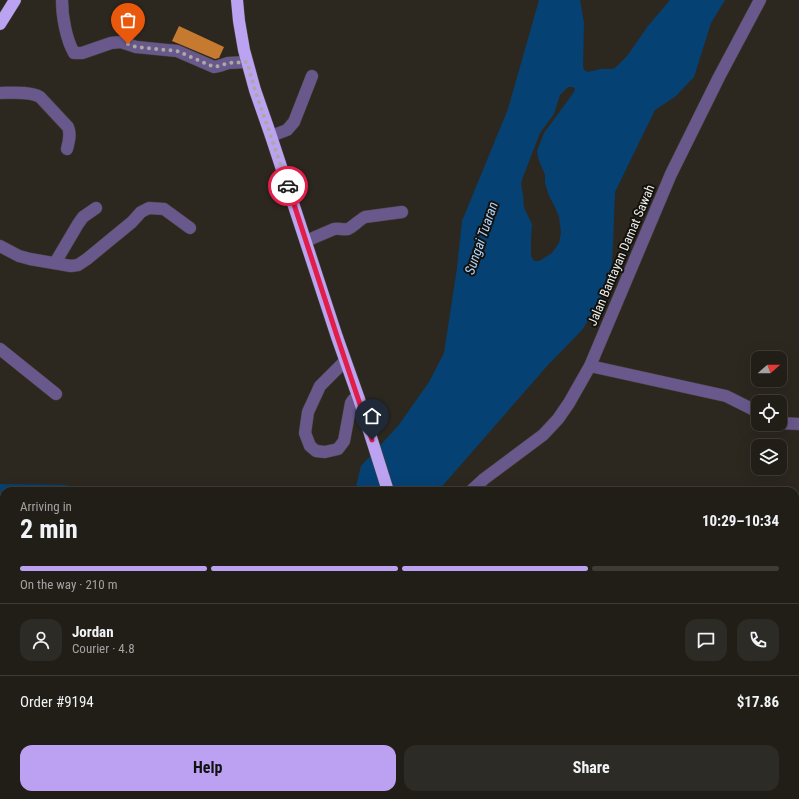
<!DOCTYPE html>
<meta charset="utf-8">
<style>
body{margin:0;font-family:"Roboto Condensed",sans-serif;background:#2d2b25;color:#f1f3f6;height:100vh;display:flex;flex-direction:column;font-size:15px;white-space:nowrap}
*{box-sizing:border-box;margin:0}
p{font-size:13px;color:#a2a2a2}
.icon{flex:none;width:22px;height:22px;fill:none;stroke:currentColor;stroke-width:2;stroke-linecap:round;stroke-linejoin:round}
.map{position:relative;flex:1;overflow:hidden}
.sheet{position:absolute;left:0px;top:487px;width:799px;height:312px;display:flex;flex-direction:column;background:#211e18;border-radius:12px 12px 0 0;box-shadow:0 4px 16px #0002,0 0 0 1px #3e3c37}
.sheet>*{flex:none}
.needle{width:26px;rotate:70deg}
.tools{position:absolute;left:751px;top:351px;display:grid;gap:8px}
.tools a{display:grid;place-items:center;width:36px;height:36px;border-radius:8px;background:#211e18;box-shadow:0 4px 16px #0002,0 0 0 1px #3e3c37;font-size:20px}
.pin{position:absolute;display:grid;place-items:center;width:34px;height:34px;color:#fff;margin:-41px -17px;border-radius:50% 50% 50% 0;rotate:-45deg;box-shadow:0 0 4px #0007}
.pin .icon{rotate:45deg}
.courier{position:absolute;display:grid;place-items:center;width:40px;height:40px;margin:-20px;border:3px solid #e11d48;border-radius:50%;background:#fff;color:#222;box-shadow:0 1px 5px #0007}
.summary em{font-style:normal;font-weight:700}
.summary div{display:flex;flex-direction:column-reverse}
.summary{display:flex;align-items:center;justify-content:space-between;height:68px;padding:0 20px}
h1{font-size:26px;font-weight:700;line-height:30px}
.bar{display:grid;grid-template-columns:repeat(4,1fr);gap:6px 4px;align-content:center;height:48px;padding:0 20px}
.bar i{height:5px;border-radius:3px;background:#3e3c37}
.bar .active{background:#bca0f2}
.bar p{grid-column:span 4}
.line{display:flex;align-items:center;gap:10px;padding:0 20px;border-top:1px solid #3e3c37}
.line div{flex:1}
.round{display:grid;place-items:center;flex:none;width:42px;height:42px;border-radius:12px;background:#2d2b25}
.cta{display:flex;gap:8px;margin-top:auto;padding:8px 20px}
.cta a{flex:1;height:46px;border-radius:12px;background:#bca0f2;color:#111;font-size:16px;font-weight:700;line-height:46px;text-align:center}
.cta a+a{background:#2d2b25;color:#f1f3f6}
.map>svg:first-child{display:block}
</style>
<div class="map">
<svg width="799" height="799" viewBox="0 0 799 799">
<rect width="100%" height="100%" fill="#2c2820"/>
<path fill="#225a2b" d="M 0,767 L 4,768 L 4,795 L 114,795 L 114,799 L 0,799 Z"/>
<path fill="#064173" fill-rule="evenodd" d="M 539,0 L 580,0 L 584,23 L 583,66 L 584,70 L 588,72 L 601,69 L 613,69 L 616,67 L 627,56 L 648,26 L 670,0 L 725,0 L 711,23 L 694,77 L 676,96 L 655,110 L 615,192 L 613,243 L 611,275 L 598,305 L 582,330 L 547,366 L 438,491 L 355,491 L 361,466 L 398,426 L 429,382 L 444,353 L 457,268 L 462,221 L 508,109 ZM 568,87 L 573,87 L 575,89 L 574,92 L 544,133 L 537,151 L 538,158 L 545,175 L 545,183 L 549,196 L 555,207 L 559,217 L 561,232 L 559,243 L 552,253 L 539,261 L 534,261 L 531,256 L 531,238 L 532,224 L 524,208 L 523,195 L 521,184 L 523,177 L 540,133 L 554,114 L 560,95 Z
M 0,484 L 65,485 L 89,491 L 4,491 L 4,546 L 0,547 Z"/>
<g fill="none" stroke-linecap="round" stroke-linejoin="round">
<path stroke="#064173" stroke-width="2.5" d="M 231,799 L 236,795"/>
</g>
<path fill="#c57a30" d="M 179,26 L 224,47 L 219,58 L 215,59 L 172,41 Z"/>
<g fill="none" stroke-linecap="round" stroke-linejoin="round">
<g stroke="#47443c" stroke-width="13">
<path id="minor" d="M 62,0 C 62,16 66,39 74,53 L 82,53 L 111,43 L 121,42 L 136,47 L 177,51 L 214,67 L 219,66 L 228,63 L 247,62
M 0,93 C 11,93 30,91 40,97 L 68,127 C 71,134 69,141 67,149
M 271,136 L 287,130 L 294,122 L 312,76
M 306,241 L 334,229 C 339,228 343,230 348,229 C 353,227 359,220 365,217 L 402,212
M 0,246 L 19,256 L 30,259 L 71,266 L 78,265 L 87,259 L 132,222 L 141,212 L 149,208 L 164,209 L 190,228
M 55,263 L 78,224 L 83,217 L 96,208
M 0,349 L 56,394
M 345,361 L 320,386 L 308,412 L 305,433 L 310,446 L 316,451 L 325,452 L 338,449 L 344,441 L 351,403 L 353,400 L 359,399
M 590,366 L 726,396 L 758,412
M 780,423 L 799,424
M 471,491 L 484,479 L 543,435 L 558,419 L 569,403 L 590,366 L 671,174 L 719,77 L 760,0
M 0,731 L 4,731
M 198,795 L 200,796
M 445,795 L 452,799
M 116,799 L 117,795
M 263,799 L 266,795"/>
</g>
<g stroke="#47443c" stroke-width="13">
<path id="highway" d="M 237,0 L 239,21 L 244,50 L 255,90 L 271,136 L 337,337 L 359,399 L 388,491
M 0,24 L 15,0
M 479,795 L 480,799
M 489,795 L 491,799"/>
</g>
<use href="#minor" stroke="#68588c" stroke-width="12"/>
<use href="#highway" stroke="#bba3f1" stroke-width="12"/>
</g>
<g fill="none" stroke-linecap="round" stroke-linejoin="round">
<path stroke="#aba9a2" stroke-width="4" stroke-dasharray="0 7.2" d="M 128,44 L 136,47 L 177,51 L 214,67 L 219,66 L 228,63 L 247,62 L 255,90 L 288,186"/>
<path stroke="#e11d48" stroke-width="5" d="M 288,186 L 337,336 L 372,440"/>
</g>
<g text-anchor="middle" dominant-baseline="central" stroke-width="4" stroke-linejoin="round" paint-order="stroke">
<g font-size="13" fill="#f0eee8" stroke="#13110d">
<text transform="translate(621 255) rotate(-67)">Jalan Bantayan Damat Sawah</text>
</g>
<g font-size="14" font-style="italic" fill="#afd1f6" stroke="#13110d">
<text transform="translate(481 238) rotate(-71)">Sungai Tuaran</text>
</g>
</g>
</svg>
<div class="tools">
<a><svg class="needle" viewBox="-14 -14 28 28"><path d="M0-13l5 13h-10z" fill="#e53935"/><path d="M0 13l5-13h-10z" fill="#a2a2a2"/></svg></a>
<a><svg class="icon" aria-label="locate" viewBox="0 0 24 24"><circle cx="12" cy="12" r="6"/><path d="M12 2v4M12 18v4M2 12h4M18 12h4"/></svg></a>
<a><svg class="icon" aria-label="layers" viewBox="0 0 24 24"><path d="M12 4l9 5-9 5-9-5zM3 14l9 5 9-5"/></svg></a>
</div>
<div class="pin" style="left:128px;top:44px;background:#ea580c"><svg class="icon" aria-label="bag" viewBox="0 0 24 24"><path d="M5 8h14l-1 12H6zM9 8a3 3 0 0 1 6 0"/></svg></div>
<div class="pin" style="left:372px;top:440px;background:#1f2937"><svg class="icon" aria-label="home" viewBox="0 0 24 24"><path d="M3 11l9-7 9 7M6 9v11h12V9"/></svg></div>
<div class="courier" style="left:288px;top:186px"><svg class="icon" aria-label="car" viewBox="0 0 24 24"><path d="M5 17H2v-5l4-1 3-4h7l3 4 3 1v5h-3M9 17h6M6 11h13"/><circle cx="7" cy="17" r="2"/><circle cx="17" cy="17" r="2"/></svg></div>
<section class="sheet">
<div class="summary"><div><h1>2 min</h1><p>Arriving in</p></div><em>10:29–10:34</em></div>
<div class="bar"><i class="active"></i><i class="active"></i><i class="active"></i><i></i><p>On the way · 210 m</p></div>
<div class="line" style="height:72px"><a class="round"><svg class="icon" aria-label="person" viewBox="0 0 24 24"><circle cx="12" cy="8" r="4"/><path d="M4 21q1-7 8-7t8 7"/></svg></a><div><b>Jordan</b><p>Courier · 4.8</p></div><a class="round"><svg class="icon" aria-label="chat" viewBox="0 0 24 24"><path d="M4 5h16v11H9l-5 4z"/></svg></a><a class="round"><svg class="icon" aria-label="phone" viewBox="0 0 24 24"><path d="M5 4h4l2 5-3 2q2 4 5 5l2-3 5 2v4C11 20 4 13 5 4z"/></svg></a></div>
<div class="line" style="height:52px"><div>Order #9194</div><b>$17.86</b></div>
<div class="cta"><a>Help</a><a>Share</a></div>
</section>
</div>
